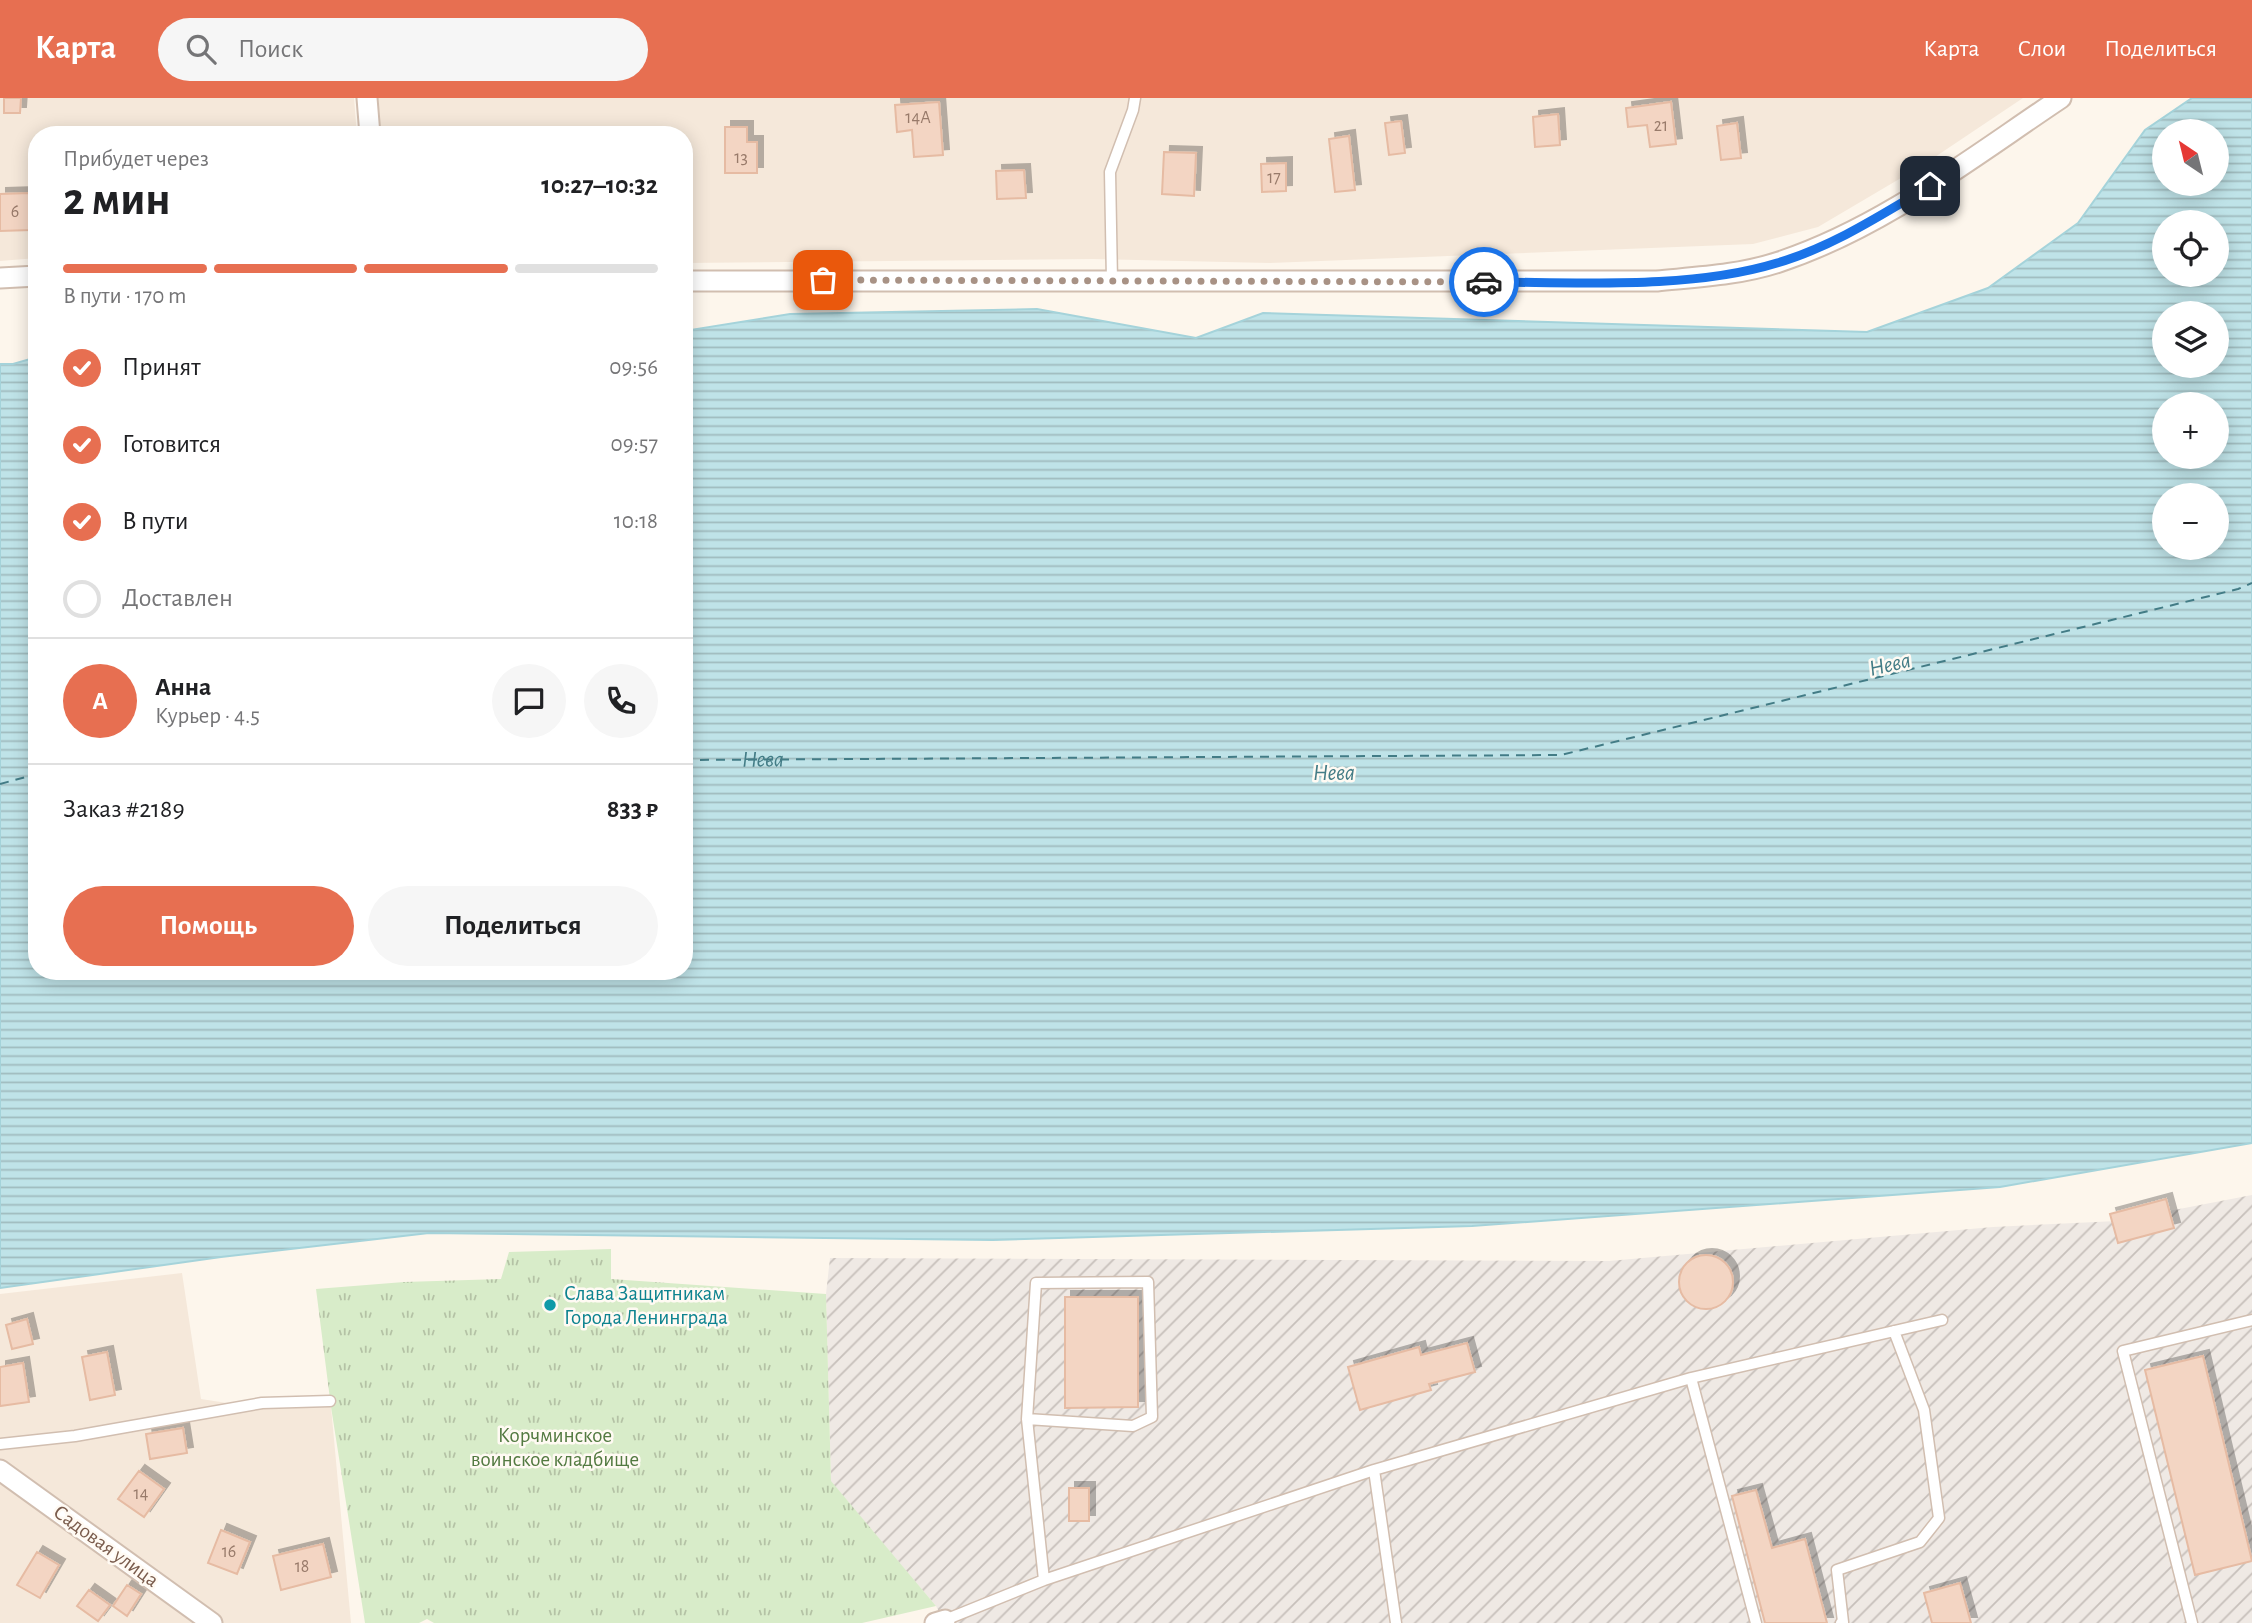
<!DOCTYPE html>
<html lang="ru">
<meta charset="utf-8">
<style>
body{margin:0;font-family:"Alegreya Sans",sans-serif;background:#f6f6f6;color:#202124;height:100vh;display:flex;flex-direction:column;font-size:26px;white-space:nowrap}
*{box-sizing:border-box;margin:0}
p{font-size:23px;color:#757577}
.icon{flex:none;width:38px;height:38px;fill:none;stroke:currentColor;stroke-width:2;stroke-linecap:round;stroke-linejoin:round}
.map{position:relative;flex:1;overflow:hidden}
.panel{position:absolute;left:28px;top:28px;width:665px;height:854px;display:flex;flex-direction:column;background:#fff;border-radius:28px;box-shadow:0 4px 18px #0003}
.panel>*{flex:none}
.needle{width:46px;rotate:325deg}
.fabs{position:absolute;left:2152px;top:21px;display:grid;gap:14px}
.fabs a{display:grid;place-items:center;width:77px;height:77px;border-radius:50%;background:#fff;box-shadow:0 4px 18px #0003;font-size:35px}
.pin{position:absolute;display:grid;place-items:center;width:60px;height:60px;color:#fff;margin:-30px;border-radius:14px;box-shadow:0 4px 10px #0006}
.courier{position:absolute;display:grid;place-items:center;width:70px;height:70px;margin:-35px;border:5px solid #1a73e8;border-radius:50%;background:#fff;color:#222;box-shadow:0 2px 9px #0007}
.summary em{font-style:normal;font-weight:600}
.summary div{display:flex;flex-direction:column-reverse}
.summary{display:flex;align-items:center;justify-content:space-between;height:119px;padding:0 35px}
h1{font-size:46px;font-weight:600;line-height:52px}
.bar{display:grid;grid-template-columns:repeat(4,1fr);gap:10px 7px;align-content:center;height:84px;padding:0 35px}
.bar i{height:9px;border-radius:5px;background:#e0e0e0}
.bar .selected{background:#e76f51}
.bar p{grid-column:span 4}
.line{display:flex;align-items:center;gap:18px;padding:0 35px;border-top:2px solid #e0e0e0}
.line div{flex:1}
.round{display:grid;place-items:center;flex:none;width:74px;height:74px;border-radius:37px;background:#f6f6f6}
ol{padding:0 35px;list-style:none}
li{display:flex;align-items:center;gap:21px;height:77px}
li p{margin-inline-start:auto}
li .icon{padding:7px;border-radius:50%;background:#e76f51;color:#fff;stroke-width:4}
li:last-child{color:#757577}
li i{width:38px;height:38px;border:4px solid #e0e0e0;border-radius:50%}
.button{display:flex;gap:14px;margin-top:auto;padding:14px 35px}
.button a{flex:1;height:80px;border-radius:42px;background:#e76f51;color:#fff;font-size:28px;font-weight:600;line-height:80px;text-align:center}
.button a+a{background:#f6f6f6;color:#202124}
header{display:flex;align-items:center;gap:42px;box-sizing:border-box;height:98px;padding:0 35px;background:#e76f51;color:#fff}
header strong{font-size:33px}
nav{display:flex;gap:38px;margin-inline-start:auto;font-size:24px}
.search{width:490px;height:63px;background:#f6f6f6;display:flex;align-items:center;gap:18px;box-sizing:border-box;padding:0 24px;border-radius:38px;color:#757577;font-size:26px}
.map>svg:first-child{display:block}
</style>
<header>
<strong>Карта</strong>
<div class="search"><svg class="icon" aria-label="search" viewBox="0 0 24 24"><circle cx="10" cy="10" r="6"/><path d="M15 15l6 6"/></svg>Поиск</div>
<nav><a>Карта</a><a>Слои</a><a>Поделиться</a></nav>
</header>
<div class="map">
<svg width="2252" height="1525" viewBox="0 0 2252 1525">
<defs>
<pattern id="industrial-furrows" width="10" height="10" patternUnits="userSpaceOnUse" patternTransform="scale(1.75)"><rect width="10" height="10" fill="#efe9e4"/><path d="M-1 1l2-2M0 10L10 0M9 11l2-2" fill="none" stroke="#c7c0bb"/></pattern>
<pattern id="grass-tufts" width="24" height="20" patternUnits="userSpaceOnUse" patternTransform="scale(1.75)"><rect width="24" height="20" fill="#d8ecc9"/><path d="M3 7l-1-3M5 7V3M7 7l1-3M15 17l-1-3M17 17v-4M19 17l1-3" fill="none" stroke="#b4c2a5"/></pattern>
<pattern id="water-rules" width="6" height="5" patternUnits="userSpaceOnUse" patternTransform="scale(1.75)"><rect width="6" height="5" fill="#bfe3e8"/><path d="M0 2.5h6" fill="none" stroke="#a0bbbe"/></pattern>
<filter id="shadow"><feDropShadow dx="6" dy="-6" stdDeviation="0" flood-color="#0004"/></filter>
</defs>
<rect width="100%" height="100%" fill="#fdf6ec"/>
<path fill="#f5e8da" d="M 0,0 L 354,0 L 357,37 L 37,37 L 37,160 L 0,163 Z
M 378,0 L 2023,0 L 1923,67 L 1818,129 L 1753,146 L 1270,165 L 1093,161 L 684,165 L 684,37 L 381,37 Z
M 182,1175 L 201,1301 L 266,1311 L 331,1309 L 351,1525 L 0,1525 L 0,1196 Z"/>
<path fill="url(#industrial-furrows)" d="M 2252,1097 L 2252,1525 L 945,1525 L 936,1508 L 831,1384 L 826,1196 L 830,1160 L 1609,1163 L 1993,1129 L 2117,1123 Z"/>
<path fill="url(#grass-tufts)" d="M 611,1151 L 611,1181 L 826,1196 L 831,1383 L 936,1508 L 862,1525 L 434,1525 L 427,1521 L 419,1525 L 365,1525 L 331,1309 L 316,1191 L 404,1184 L 501,1181 L 509,1154 Z"/>
<path fill="url(#water-rules)" stroke="#a5d3da" stroke-width="2" fill-rule="evenodd" d="M 2192,0 L 2252,0 L 2252,1045 L 2000,1089 L 1472,1128 L 993,1142 L 429,1135 L 221,1159 L 0,1190 L 0,266 L 13,266 L 37,259 L 37,873 L 684,873 L 684,233 L 790,216 L 1037,211 L 1196,240 L 1263,215 L 1867,234 L 1988,190 L 2078,125 L 2145,32 ZM 2165,33 L 2217,33 L 2217,86 L 2165,86 ZM 2165,124 L 2217,124 L 2217,177 L 2165,177 ZM 2165,215 L 2217,215 L 2217,268 L 2165,268 ZM 2165,306 L 2217,306 L 2217,359 L 2165,359 ZM 2165,397 L 2217,397 L 2217,450 L 2165,450 Z"/>
<g fill="none" stroke-linecap="round" stroke-linejoin="round">
<g stroke="#437c86" stroke-width="2" stroke-dasharray="9 7" stroke-linecap="butt">
<path id="s1" d="M 684,662 L 1561,657 L 2238,491 L 2252,485"/>
<path d="M 0,686 L 37,676"/>
</g>
</g>
<path fill="#f3d5c3" stroke="#e6bba3" stroke-width="2" filter="url(#shadow)" d="M 4,0 L 21,0 L 20,15 L 4,15 Z
M 939,4 L 943,57 L 914,59 L 912,32 L 897,34 L 895,7 Z
M 1671,4 L 1676,46 L 1650,49 L 1647,27 L 1628,29 L 1626,10 Z
M 1558,16 L 1560,47 L 1535,49 L 1533,19 Z
M 1401,23 L 1405,55 L 1389,57 L 1385,25 Z
M 1737,25 L 1741,60 L 1721,62 L 1717,28 Z
M 725,29 L 747,29 L 747,44 L 757,44 L 757,75 L 725,75 Z
M 1349,38 L 1355,92 L 1335,94 L 1329,41 Z
M 1164,54 L 1196,55 L 1194,98 L 1162,96 Z
M 1286,65 L 1286,93 L 1262,94 L 1261,66 Z
M 1024,72 L 1026,100 L 997,101 L 996,73 Z
M 30,95 L 31,132 L 0,133 L 0,96 Z
M 2166,1101 L 2174,1130 L 2118,1145 L 2110,1116 Z
M1679 1184a27 27 0 1 1 54 0a27 27 0 1 1-54 0Z
M 1065,1199 L 1138,1199 L 1138,1309 L 1065,1310 Z
M 27,1221 L 33,1246 L 12,1251 L 6,1227 Z
M 1467,1245 L 1475,1274 L 1429,1286 L 1431,1292 L 1360,1312 L 1348,1269 L 1419,1249 L 1421,1257 Z
M 107,1254 L 115,1297 L 90,1302 L 82,1259 Z
M 2203,1258 L 2252,1463 L 2195,1477 L 2145,1272 Z
M 23,1265 L 29,1304 L 0,1308 L 0,1269 Z
M 183,1330 L 187,1355 L 150,1361 L 146,1336 Z
M 139,1373 L 164,1391 L 144,1419 L 118,1401 Z
M 1069,1390 L 1089,1390 L 1089,1423 L 1069,1423 Z
M 1756,1392 L 1772,1450 L 1805,1441 L 1827,1525 L 1765,1525 L 1732,1398 Z
M 221,1432 L 250,1444 L 237,1476 L 208,1465 Z
M 323,1446 L 331,1479 L 281,1492 L 273,1458 Z
M 37,1454 L 59,1467 L 40,1500 L 17,1487 Z
M 1960,1485 L 1971,1525 L 1932,1525 L 1924,1495 Z
M 127,1487 L 141,1496 L 127,1518 L 113,1508 Z
M 89,1492 L 110,1507 L 98,1523 L 77,1508 Z"/>
<g fill="none" stroke-linecap="round" stroke-linejoin="round">
<g stroke="#d1beb0" stroke-width="13">
<path id="lane" d="M 1112,183 L 1110,74 L 1133,12 L 1135,0
M 1691,1280 L 1756,1525
M 1027,1321 L 1133,1328 L 1152,1319 L 1148,1184 L 1036,1185 L 1027,1321 L 1044,1482
M 0,1346 L 75,1338 L 262,1305 L 330,1303
M 1374,1372 L 1396,1525
M 945,1522 L 1044,1482 L 1374,1372 L 1691,1280 L 1942,1222
M 1841,1525 L 1843,1524 L 1837,1472 L 1920,1444 L 1939,1420 L 1924,1312 L 1894,1233
M 2192,1525 L 2123,1253 L 2252,1222"/>
</g>
<g stroke="#d1beb0" stroke-width="23">
<path id="street" d="M 367,0 L 370,37
M 0,180 L 37,178
M 684,183 L 1657,183 C 1697,179 1740,177 1779,164 C 1882,130 1971,60 2061,0
M 0,1372 L 212,1525
M 935,1525 L 945,1522"/>
</g>
<use href="#lane" stroke="#fff" stroke-width="10"/>
<use href="#street" stroke="#fff" stroke-width="19"/>
</g>
<g fill="none" stroke-linecap="round" stroke-linejoin="round">
<path stroke="#a89285" stroke-width="7" stroke-dasharray="0 12.6" d="M 823,182 L 1484,184"/>
<path stroke="#1a73e8" stroke-width="9" d="M 1484,184 C 1575,184 1689,192 1777,165 C 1832,149 1881,117 1930,88"/>
</g>
<circle fill="#0f9aa8" stroke="#fffaf3" stroke-width="2.5" cx="550" cy="1207" r="7"/>
<g text-anchor="middle" dominant-baseline="central" stroke-width="5" stroke-linejoin="round" paint-order="stroke">
<g font-size="18" fill="#987a6a">
<text x="918" y="20">14А</text>
<text x="1661" y="28">21</text>
<text x="741" y="60">13</text>
<text x="1274" y="80">17</text>
<text x="15" y="114">6</text>
<text x="141" y="1396">14</text>
<text x="229" y="1454">16</text>
<text x="302" y="1469">18</text>
</g>
<g font-size="21" fill="#0d838f" stroke="#fffaf3" text-anchor="start">
<text x="564" y="1195">Слава Защитникам<tspan x="564" dy="24">Города Ленинграда</tspan></text>
</g>
<g font-size="21" fill="#537a41" stroke="#fffaf3">
<text x="555" y="1337">Корчминское<tspan x="555" dy="24">воинское кладбище</tspan></text>
</g>
<g font-size="21" fill="#7a5c4d" stroke="#fffaf3">
<text transform="translate(106 1448) rotate(36)">Садовая улица</text>
</g>
<g font-size="23" font-style="italic" fill="#437c86" stroke="#fffaf3">
<text transform="translate(1890 567) rotate(-13)">Нева</text>
<text stroke="none"><textPath href="#s1" startOffset="79">Нева</textPath></text>
<text x="1334" y="675">Нева</text>
</g>
</g>
</svg>
<div class="fabs">
<a><svg class="needle" viewBox="-14 -14 28 28"><path d="M0-13l5 13h-10z" fill="#e53935"/><path d="M0 13l5-13h-10z" fill="#757577"/></svg></a>
<a><svg class="icon" aria-label="locate" viewBox="0 0 24 24"><circle cx="12" cy="12" r="6"/><path d="M12 2v4M12 18v4M2 12h4M18 12h4"/></svg></a>
<a><svg class="icon" aria-label="layers" viewBox="0 0 24 24"><path d="M12 4l9 5-9 5-9-5zM3 14l9 5 9-5"/></svg></a>
<a>+</a>
<a>−</a>
</div>
<div class="pin" style="left:823px;top:182px;background:#ea580c"><svg class="icon" aria-label="bag" viewBox="0 0 24 24"><path d="M5 8h14l-1 12H6zM9 8a3 3 0 0 1 6 0"/></svg></div>
<div class="pin" style="left:1930px;top:88px;background:#1f2937"><svg class="icon" aria-label="home" viewBox="0 0 24 24"><path d="M3 11l9-7 9 7M6 9v11h12V9"/></svg></div>
<div class="courier" style="left:1484px;top:184px"><svg class="icon" aria-label="car" viewBox="0 0 24 24"><path d="M5 17H2v-5l4-1 3-4h7l3 4 3 1v5h-3M9 17h6M6 11h13"/><circle cx="7" cy="17" r="2"/><circle cx="17" cy="17" r="2"/></svg></div>
<section class="panel">
<div class="summary"><div><h1>2 мин</h1><p>Прибудет через</p></div><em>10:27–10:32</em></div>
<div class="bar"><i class="selected"></i><i class="selected"></i><i class="selected"></i><i></i><p>В пути · 170 m</p></div>
<ol>
<li><svg class="icon" aria-label="check" viewBox="0 0 24 24"><path d="M5 12l5 5 9-10"/></svg>Принят<p>09:56</p></li>
<li><svg class="icon" aria-label="check" viewBox="0 0 24 24"><path d="M5 12l5 5 9-10"/></svg>Готовится<p>09:57</p></li>
<li><svg class="icon" aria-label="check" viewBox="0 0 24 24"><path d="M5 12l5 5 9-10"/></svg>В пути<p>10:18</p></li>
<li><i></i>Доставлен</li>
</ol>
<div class="line" style="height:126px"><b class="round" style="background:#e76f51;color:#fff">А</b><div><b>Анна</b><p>Курьер · 4.5</p></div><a class="round"><svg class="icon" aria-label="chat" viewBox="0 0 24 24"><path d="M4 5h16v11H9l-5 4z"/></svg></a><a class="round"><svg class="icon" aria-label="phone" viewBox="0 0 24 24"><path d="M5 4h4l2 5-3 2q2 4 5 5l2-3 5 2v4C11 20 4 13 5 4z"/></svg></a></div>
<div class="line" style="height:91px"><div>Заказ #2189</div><b>833 ₽</b></div>
<div class="button"><a>Помощь</a><a>Поделиться</a></div>
</section>
</div>
